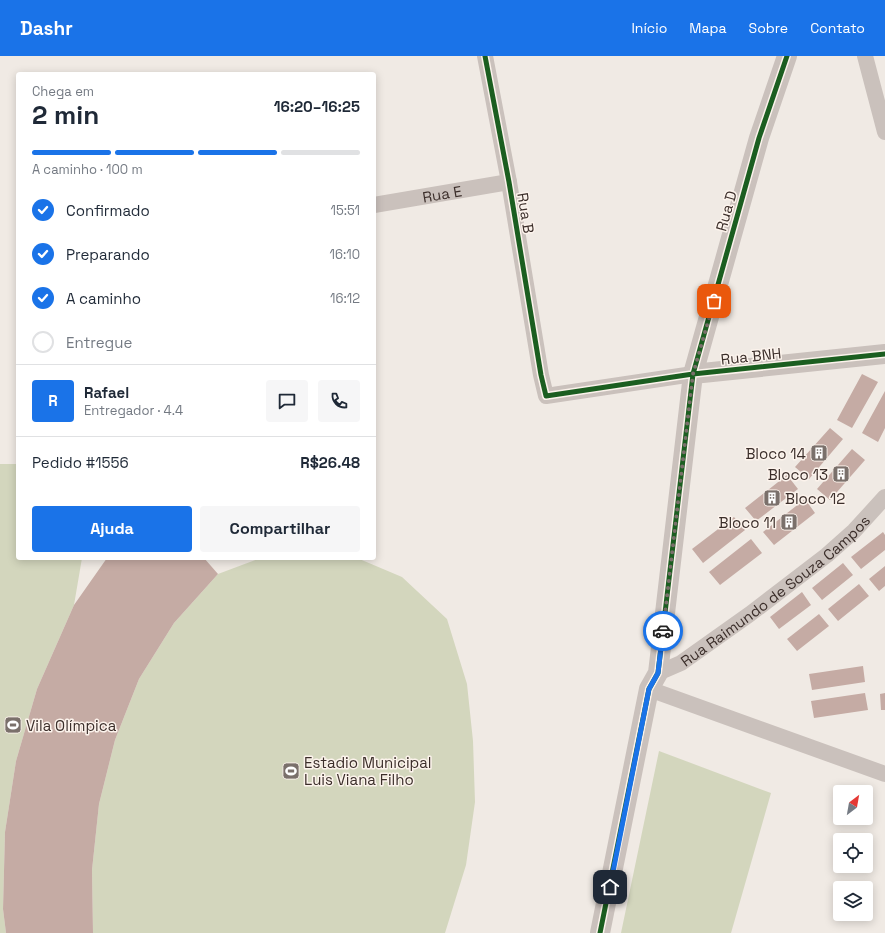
<!DOCTYPE html>
<html lang="pt">
<meta charset="utf-8">
<style>
body{margin:0;font-family:"Space Grotesk",sans-serif;background:#f6f6f7;color:#1f2937;height:100vh;display:flex;flex-direction:column;font-size:15px;white-space:nowrap}
*{box-sizing:border-box;margin:0}
p{font-size:13px;color:#747a83}
.icon{flex:none;width:22px;height:22px;fill:none;stroke:currentColor;stroke-width:2;stroke-linecap:round;stroke-linejoin:round}
.map{position:relative;flex:1;overflow:hidden}
.side{position:absolute;left:16px;top:16px;width:360px;height:488px;display:flex;flex-direction:column;background:#fff;border-radius:4px;box-shadow:0 2px 10px #0003}
.side>*{flex:none}
.needle{width:26px;rotate:31deg}
.fabs{position:absolute;left:833px;top:729px;display:grid;gap:8px}
.fabs a{display:grid;place-items:center;width:40px;height:40px;border-radius:4px;background:#fff;box-shadow:0 2px 10px #0003;font-size:20px}
.pin{position:absolute;display:grid;place-items:center;width:34px;height:34px;color:#fff;margin:-17px;border-radius:8px;box-shadow:0 2px 6px #0006}
.courier{position:absolute;display:grid;place-items:center;width:40px;height:40px;margin:-20px;border:3px solid #1a73e8;border-radius:50%;background:#fff;color:#222;box-shadow:0 1px 5px #0007}
.summary em{font-style:normal;font-weight:700}
.summary div{display:flex;flex-direction:column-reverse}
.summary{display:flex;align-items:center;justify-content:space-between;height:68px;padding:0 16px}
h1{font-size:26px;font-weight:700;line-height:30px}
.bar{display:grid;grid-template-columns:repeat(4,1fr);gap:6px 4px;align-content:center;height:48px;padding:0 16px}
.bar i{height:5px;border-radius:3px;background:#e0e1e3}
.bar .on{background:#1a73e8}
.bar p{grid-column:span 4}
.line{display:flex;align-items:center;gap:10px;padding:0 16px;border-top:1px solid #e0e1e3}
.line div{flex:1}
.round{display:grid;place-items:center;flex:none;width:42px;height:42px;border-radius:4px;background:#f6f6f7}
ol{padding:0 16px;list-style:none}
li{display:flex;align-items:center;gap:12px;height:44px}
li p{margin-inline-start:auto}
li .icon{padding:4px;border-radius:50%;background:#1a73e8;color:#fff;stroke-width:4}
li:last-child{color:#747a83}
li i{width:22px;height:22px;border:2px solid #e0e1e3;border-radius:50%}
.button{display:flex;gap:8px;margin-top:auto;padding:8px 16px}
.button a{flex:1;height:46px;border-radius:4px;background:#1a73e8;color:#fff;font-size:16px;font-weight:700;line-height:46px;text-align:center}
.button a+a{background:#f6f6f7;color:#1f2937}
header{display:flex;align-items:center;gap:24px;box-sizing:border-box;height:56px;padding:0 20px;background:#1a73e8;color:#fff}
header strong{font-size:19px}
nav{display:flex;gap:22px;margin-inline-start:auto;font-size:14px}
.map>svg:first-child{display:block}
</style>
<header>
<strong>Dashr</strong>
<nav><a>Início</a><a>Mapa</a><a>Sobre</a><a>Contato</a></nav>
</header>
<div class="map">
<svg width="885" height="877" viewBox="0 0 885 877">
<rect width="100%" height="100%" fill="#f0eae4"/>
<path fill="#d3d6bd" d="M 0,408 L 18,408 L 18,502 L 82,502 L 74,549 L 37,633 L 16,705 L 5,776 L 3,853 L 6,877 L 0,877 Z
M 261,502 L 357,502 L 402,521 L 447,563 L 467,628 L 473,685 L 475,746 L 466,809 L 445,877 L 93,877 L 92,814 L 99,748 L 115,684 L 139,623 L 174,567 L 218,518 Z
M 659,695 L 771,737 L 731,877 L 621,877 Z"/>
<path fill="#c5aba4" d="M 862,318 L 878,326 L 852,372 L 837,364 Z
M 885,335 L 885,372 L 878,386 L 862,377 Z
M 830,372 L 843,383 L 809,423 L 795,411 Z
M 852,393 L 865,404 L 830,444 L 817,433 Z
M 787,419 L 798,433 L 756,465 L 745,452 Z
M 805,443 L 815,457 L 774,489 L 763,476 Z
M 734,461 L 745,474 L 703,507 L 692,493 Z
M 883,476 L 885,479 L 885,494 L 861,513 L 851,501 Z
M 751,483 L 762,497 L 720,529 L 709,516 Z
M 107,502 L 204,502 L 218,518 L 174,567 L 139,623 L 115,684 L 99,748 L 92,814 L 93,877 L 6,877 L 3,853 L 5,776 L 16,705 L 37,633 L 74,549 Z
M 843,507 L 853,519 L 822,544 L 812,532 Z
M 885,510 L 885,530 L 879,535 L 869,523 Z
M 859,528 L 869,540 L 838,565 L 828,553 Z
M 802,536 L 811,549 L 779,573 L 770,561 Z
M 819,558 L 829,570 L 797,595 L 787,583 Z
M 863,610 L 865,626 L 812,634 L 809,618 Z
M 865,637 L 868,654 L 814,662 L 811,645 Z
M 885,637 L 885,654 L 881,654 L 880,638 Z"/>
<g fill="none" stroke-linecap="round" stroke-linejoin="round">
<g stroke="#cac1bc" stroke-width="16">
<path d="M 485,0 L 509,126 L 541,319 L 546,340 L 693,318"/>
<path d="M 865,0 L 885,76"/>
<path id="s1" d="M 374,149 L 509,126"/>
<path id="s2" d="M 658,617 L 681,607 L 750,558 L 827,499 L 854,475 L 885,441"/>
<path d="M 649,633 L 885,718"/>
</g>
<path stroke="#cac1bc" stroke-width="20" d="M 693,318 L 885,298
M 600,877 L 649,633 L 658,617 L 693,318 L 759,82 L 787,0"/>
<g stroke="#fcf3ec" stroke-width="8">
<path id="cycleway" d="M 485,0 L 509,126 L 541,319 L 546,340 L 693,318 L 885,298
M 600,877 L 649,633 L 658,617 L 693,318 L 759,82 L 787,0"/>
</g>
<use href="#cycleway" stroke="#1b5e20" stroke-width="5"/>
</g>
<g fill="none" stroke-linecap="round" stroke-linejoin="round">
<path stroke="#7a706b" stroke-width="4" stroke-dasharray="0 7.2" d="M 663,575 L 693,318 L 714,245"/>
<path stroke="#1a73e8" stroke-width="5" d="M 610,831 L 649,633 L 658,617 L 663,575"/>
</g>
<defs>
<g id="building-square" transform="scale(0.9)"><rect x="-9" y="-9" width="18" height="18" rx="4" fill="#7a706b" stroke="#fcf3ec"/><path d="M-4-6H4V6H1V3H-1V6H-4ZM-2.5-4.3h1.7v1.8h-1.7ZM.8-4.3h1.7v1.8H.8ZM-2.5-1h1.7V.8h-1.7ZM.8-1h1.7V.8H.8Z" fill="#fff"/></g>
<g id="stadium-square" transform="scale(0.9)"><rect x="-9" y="-9" width="18" height="18" rx="4" fill="#7a706b" stroke="#fcf3ec"/><path d="M0-5a6.5 5 0 1 0 0 10a6.5 5 0 1 0 0-10ZM-3.5-1.8h7v3.6h-7Z" fill="#fff"/></g>
</defs>
<g fill-rule="evenodd">
<use href="#building-square" x="819" y="397"/>
<use href="#building-square" x="841" y="418"/>
<use href="#building-square" x="772" y="442"/>
<use href="#building-square" x="789" y="466"/>
<use href="#stadium-square" x="13" y="669"/>
<use href="#stadium-square" x="291" y="715"/>
</g>
<g text-anchor="middle" dominant-baseline="central" stroke-width="3" stroke-linejoin="round" paint-order="stroke">
<g font-size="15" fill="#3b2e2a" stroke="#fcf3ec">
<text stroke="none"><textPath href="#s1" startOffset="69">Rua E</textPath></text>
<text transform="translate(726 155) rotate(-74)">Rua D</text>
<text transform="translate(526 157) rotate(81)">Rua B</text>
<text transform="translate(751 300) rotate(-6)">Rua BNH</text>
<text stroke="none"><textPath href="#s2" startOffset="144">Rua Raimundo de Souza Campos</textPath></text>
</g>
<g font-size="15" fill="#3b2e2a" stroke="#fcf3ec" text-anchor="end">
<text x="806" y="397">Bloco 14</text>
<text x="828" y="418">Bloco 13</text>
<text x="785" y="442" text-anchor="start">Bloco 12</text>
<text x="776" y="466">Bloco 11</text>
<text x="26" y="669" text-anchor="start">Vila Olímpica</text>
<text x="304" y="706" text-anchor="start">Estadio Municipal<tspan x="304" dy="17">Luis Viana Filho</tspan></text>
</g>
</g>
</svg>
<div class="fabs">
<a><svg class="needle" viewBox="-14 -14 28 28"><path d="M0-13l5 13h-10z" fill="#e53935"/><path d="M0 13l5-13h-10z" fill="#747a83"/></svg></a>
<a><svg class="icon" aria-label="locate" viewBox="0 0 24 24"><circle cx="12" cy="12" r="6"/><path d="M12 2v4M12 18v4M2 12h4M18 12h4"/></svg></a>
<a><svg class="icon" aria-label="layers" viewBox="0 0 24 24"><path d="M12 4l9 5-9 5-9-5zM3 14l9 5 9-5"/></svg></a>
</div>
<div class="pin" style="left:714px;top:245px;background:#ea580c"><svg class="icon" aria-label="bag" viewBox="0 0 24 24"><path d="M5 8h14l-1 12H6zM9 8a3 3 0 0 1 6 0"/></svg></div>
<div class="pin" style="left:610px;top:831px;background:#1f2937"><svg class="icon" aria-label="home" viewBox="0 0 24 24"><path d="M3 11l9-7 9 7M6 9v11h12V9"/></svg></div>
<div class="courier" style="left:663px;top:575px"><svg class="icon" aria-label="car" viewBox="0 0 24 24"><path d="M5 17H2v-5l4-1 3-4h7l3 4 3 1v5h-3M9 17h6M6 11h13"/><circle cx="7" cy="17" r="2"/><circle cx="17" cy="17" r="2"/></svg></div>
<section class="side">
<div class="summary"><div><h1>2 min</h1><p>Chega em</p></div><em>16:20–16:25</em></div>
<div class="bar"><i class="on"></i><i class="on"></i><i class="on"></i><i></i><p>A caminho · 100 m</p></div>
<ol>
<li><svg class="icon" aria-label="check" viewBox="0 0 24 24"><path d="M5 12l5 5 9-10"/></svg>Confirmado<p>15:51</p></li>
<li><svg class="icon" aria-label="check" viewBox="0 0 24 24"><path d="M5 12l5 5 9-10"/></svg>Preparando<p>16:10</p></li>
<li><svg class="icon" aria-label="check" viewBox="0 0 24 24"><path d="M5 12l5 5 9-10"/></svg>A caminho<p>16:12</p></li>
<li><i></i>Entregue</li>
</ol>
<div class="line" style="height:72px"><b class="round" style="background:#1a73e8;color:#fff">R</b><div><b>Rafael</b><p>Entregador · 4.4</p></div><a class="round"><svg class="icon" aria-label="chat" viewBox="0 0 24 24"><path d="M4 5h16v11H9l-5 4z"/></svg></a><a class="round"><svg class="icon" aria-label="phone" viewBox="0 0 24 24"><path d="M5 4h4l2 5-3 2q2 4 5 5l2-3 5 2v4C11 20 4 13 5 4z"/></svg></a></div>
<div class="line" style="height:52px"><div>Pedido #1556</div><b>R$26.48</b></div>
<div class="button"><a>Ajuda</a><a>Compartilhar</a></div>
</section>
</div>
